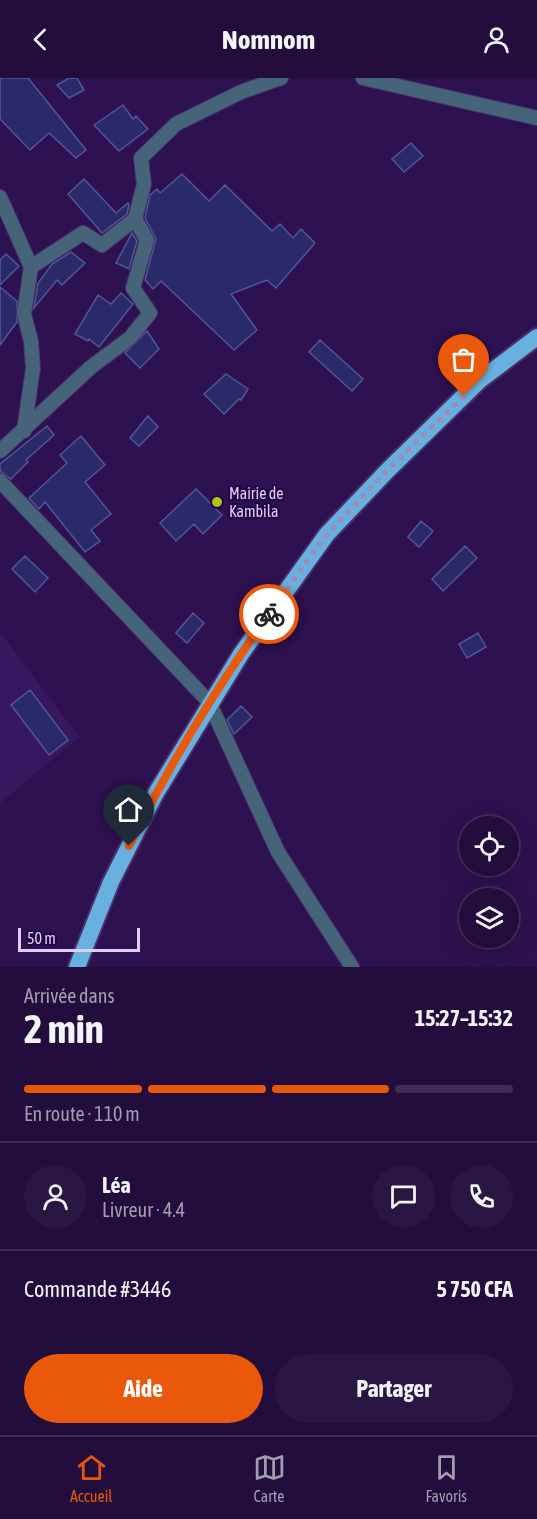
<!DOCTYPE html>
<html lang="fr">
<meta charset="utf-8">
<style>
body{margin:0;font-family:"Asap Condensed",sans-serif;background:#2a1643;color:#f1f3f6;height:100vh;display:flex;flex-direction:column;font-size:22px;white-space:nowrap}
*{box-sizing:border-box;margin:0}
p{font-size:20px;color:#a29caf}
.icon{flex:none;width:33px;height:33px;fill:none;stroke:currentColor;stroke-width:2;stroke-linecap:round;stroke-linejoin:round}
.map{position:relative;height:889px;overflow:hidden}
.details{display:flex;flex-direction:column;background:#220d3c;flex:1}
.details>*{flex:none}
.controls{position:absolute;left:459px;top:738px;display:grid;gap:12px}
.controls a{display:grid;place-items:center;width:60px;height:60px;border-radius:50%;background:#220d3c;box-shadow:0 6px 24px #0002,0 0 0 2px #3f2d56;font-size:30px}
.scale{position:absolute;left:18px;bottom:15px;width:122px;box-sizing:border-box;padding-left:6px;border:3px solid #dbd0f6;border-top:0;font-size:16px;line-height:21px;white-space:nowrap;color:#dbd0f6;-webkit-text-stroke:4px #240545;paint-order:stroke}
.pin{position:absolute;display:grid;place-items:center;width:51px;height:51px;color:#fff;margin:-62px -26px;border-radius:50% 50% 50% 0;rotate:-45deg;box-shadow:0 0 6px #0007}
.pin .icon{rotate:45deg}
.courier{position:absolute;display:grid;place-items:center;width:60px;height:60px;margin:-30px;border:4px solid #ea580c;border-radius:50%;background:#fff;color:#222;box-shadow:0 2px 8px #0007}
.head em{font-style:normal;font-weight:700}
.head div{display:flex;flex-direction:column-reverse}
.head{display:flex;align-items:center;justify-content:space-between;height:102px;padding:0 24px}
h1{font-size:39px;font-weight:700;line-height:45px}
.bar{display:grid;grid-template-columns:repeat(4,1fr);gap:9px 6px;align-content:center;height:72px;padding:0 24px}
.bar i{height:8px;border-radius:4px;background:#3f2d56}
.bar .on{background:#ea580c}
.bar p{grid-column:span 4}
.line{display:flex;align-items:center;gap:15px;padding:0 24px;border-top:2px solid #3f2d56}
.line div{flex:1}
.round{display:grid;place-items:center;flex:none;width:63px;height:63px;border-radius:32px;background:#2a1643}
.button{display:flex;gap:12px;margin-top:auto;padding:12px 24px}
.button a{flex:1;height:69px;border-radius:36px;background:#ea580c;color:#fff;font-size:24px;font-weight:700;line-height:69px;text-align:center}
.button a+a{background:#2a1643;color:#f1f3f6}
header{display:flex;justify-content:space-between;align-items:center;height:78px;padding:0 24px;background:#220d3c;font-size:27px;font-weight:700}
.tab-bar{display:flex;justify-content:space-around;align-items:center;height:84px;border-top:2px solid #3f2d56;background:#220d3c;font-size:16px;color:#a29caf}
.tab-bar a{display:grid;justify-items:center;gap:3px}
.tab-bar .on{color:#ea580c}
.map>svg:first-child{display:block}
</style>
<header><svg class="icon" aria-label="back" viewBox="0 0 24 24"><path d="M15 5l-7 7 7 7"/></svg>Nomnom<svg class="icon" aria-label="person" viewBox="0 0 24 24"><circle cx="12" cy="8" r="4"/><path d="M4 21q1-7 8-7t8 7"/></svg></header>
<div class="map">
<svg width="537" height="889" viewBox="0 0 537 889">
<rect width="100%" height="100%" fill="#2d1150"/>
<path fill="#37185e" d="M 0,554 L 79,659 L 0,725 Z"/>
<path fill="#2a2a69" stroke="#515599" stroke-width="1.5" d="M 0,0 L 28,0 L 86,72 L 76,80 L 49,55 L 30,72 L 0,41 Z
M 69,0 L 77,0 L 84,12 L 69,20 L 57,7 Z
M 123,27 L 133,41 L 136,38 L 148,51 L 119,73 L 94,47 Z
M 411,65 L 423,78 L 404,94 L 392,81 Z
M 182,96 L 209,123 L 225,107 L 272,153 L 280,146 L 293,160 L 301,151 L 315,165 L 276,210 L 267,202 L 231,216 L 257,252 L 234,272 L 161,203 L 153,211 L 145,202 L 156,161 L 145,140 L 150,117 L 157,111 L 160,115 Z
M 84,101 L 116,135 L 128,125 L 129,127 L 127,136 L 102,155 L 68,116 Z
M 132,155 L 137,163 L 129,191 L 116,185 Z
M 71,174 L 85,185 L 62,207 L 57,202 L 34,230 L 38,205 L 52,186 Z
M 6,176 L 19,188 L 0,207 L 0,182 Z
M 0,209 L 17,223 L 17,244 L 0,267 Z
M 121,215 L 133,226 L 99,269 L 89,261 L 88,263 L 75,256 L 98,217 L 111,226 Z
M 147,253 L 159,271 L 140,290 L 125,275 Z
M 320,262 L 363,301 L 352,313 L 309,274 Z
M 226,296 L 248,311 L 241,322 L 239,321 L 224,336 L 204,316 Z
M 148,338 L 158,349 L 139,368 L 130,360 Z
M 47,348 L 54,357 L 26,382 L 28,384 L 11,401 L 0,393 L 0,386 Z
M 81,358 L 105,387 L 85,404 L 111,436 L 91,452 L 100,463 L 85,474 L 45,424 L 39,431 L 29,420 L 67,385 L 60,377 Z
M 196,411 L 222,437 L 203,456 L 194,446 L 176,463 L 160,445 Z
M 421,443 L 433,453 L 419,469 L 408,459 Z
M 465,468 L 477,480 L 443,513 L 432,501 Z
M 25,478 L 48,500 L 35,514 L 12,491 Z
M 193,535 L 204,545 L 187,565 L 176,555 Z
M 478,555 L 486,569 L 467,580 L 459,566 Z
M 30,612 L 68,662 L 49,677 L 11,627 Z
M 241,628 L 252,639 L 234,656 L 227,642 Z"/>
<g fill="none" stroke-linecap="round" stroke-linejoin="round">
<g stroke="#49306b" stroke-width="16">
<path id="minor" d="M 363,0 L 537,40
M 0,119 L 31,189 L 24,236 L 31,263 L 33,290 L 24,353
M 31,189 L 83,155 L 102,167 L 135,141
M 0,373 L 91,289 L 130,260 L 150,235 L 133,210 L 147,162 L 135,141 L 144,106 L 141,80 L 176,46 L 241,14 L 281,0
M 0,403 L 209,624 L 278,774 L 352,889"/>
</g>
<g stroke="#49306b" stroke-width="20">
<path id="trunk" d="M 77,889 L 111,804 L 156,715 L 241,576 L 327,456 L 387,393 L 479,303 L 537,259"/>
</g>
<use href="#minor" stroke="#466479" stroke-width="14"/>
<use href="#trunk" stroke="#68b0df" stroke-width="16"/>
</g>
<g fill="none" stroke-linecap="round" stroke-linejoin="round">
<path stroke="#9e8dbc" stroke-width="6" stroke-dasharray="0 10.8" d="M 269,536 L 327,456 L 387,393 L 464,318"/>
<path stroke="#ea580c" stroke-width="8" d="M 129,768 C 169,687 216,610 269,536"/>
</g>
<circle fill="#acc612" stroke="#240545" stroke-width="2" cx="217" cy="424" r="6"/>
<g text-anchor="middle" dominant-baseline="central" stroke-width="4.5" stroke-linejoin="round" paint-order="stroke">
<g font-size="16" fill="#dbd0f6" stroke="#240545" text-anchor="start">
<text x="229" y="415">Mairie de<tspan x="229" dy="18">Kambila</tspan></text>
</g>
</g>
</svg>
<div class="controls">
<a><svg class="icon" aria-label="locate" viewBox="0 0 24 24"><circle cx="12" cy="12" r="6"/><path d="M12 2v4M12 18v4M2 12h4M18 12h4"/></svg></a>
<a><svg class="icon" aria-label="layers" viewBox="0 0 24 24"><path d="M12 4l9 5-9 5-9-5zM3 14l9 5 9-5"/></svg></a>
</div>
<div class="scale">50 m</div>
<div class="pin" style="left:464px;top:318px;background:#ea580c"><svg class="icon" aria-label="bag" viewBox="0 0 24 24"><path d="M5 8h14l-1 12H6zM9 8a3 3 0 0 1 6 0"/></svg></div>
<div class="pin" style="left:129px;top:768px;background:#1f2937"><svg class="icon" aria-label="home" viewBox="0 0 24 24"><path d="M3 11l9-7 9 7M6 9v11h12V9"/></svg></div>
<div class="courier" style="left:269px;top:536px"><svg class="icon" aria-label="bike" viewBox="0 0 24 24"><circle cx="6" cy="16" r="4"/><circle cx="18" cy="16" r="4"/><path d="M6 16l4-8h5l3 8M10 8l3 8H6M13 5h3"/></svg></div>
</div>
<section class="details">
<div class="head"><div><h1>2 min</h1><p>Arrivée dans</p></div><em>15:27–15:32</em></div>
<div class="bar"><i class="on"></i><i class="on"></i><i class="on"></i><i></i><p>En route · 110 m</p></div>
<div class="line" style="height:108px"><a class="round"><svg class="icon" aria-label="person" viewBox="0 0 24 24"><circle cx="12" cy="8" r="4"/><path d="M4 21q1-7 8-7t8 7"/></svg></a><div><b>Léa</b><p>Livreur · 4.4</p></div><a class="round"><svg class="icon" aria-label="chat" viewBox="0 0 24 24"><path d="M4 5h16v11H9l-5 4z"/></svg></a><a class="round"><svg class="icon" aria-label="phone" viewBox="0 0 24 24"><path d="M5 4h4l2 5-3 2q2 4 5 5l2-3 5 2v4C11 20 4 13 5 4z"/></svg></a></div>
<div class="line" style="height:78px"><div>Commande #3446</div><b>5 750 CFA</b></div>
<div class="button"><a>Aide</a><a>Partager</a></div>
</section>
<nav class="tab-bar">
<a class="on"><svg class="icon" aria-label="home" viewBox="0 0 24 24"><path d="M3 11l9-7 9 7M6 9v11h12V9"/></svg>Accueil</a>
<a><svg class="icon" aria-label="map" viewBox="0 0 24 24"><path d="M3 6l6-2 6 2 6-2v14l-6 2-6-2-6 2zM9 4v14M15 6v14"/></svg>Carte</a>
<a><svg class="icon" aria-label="saved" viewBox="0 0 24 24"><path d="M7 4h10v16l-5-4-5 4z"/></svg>Favoris</a>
</nav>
